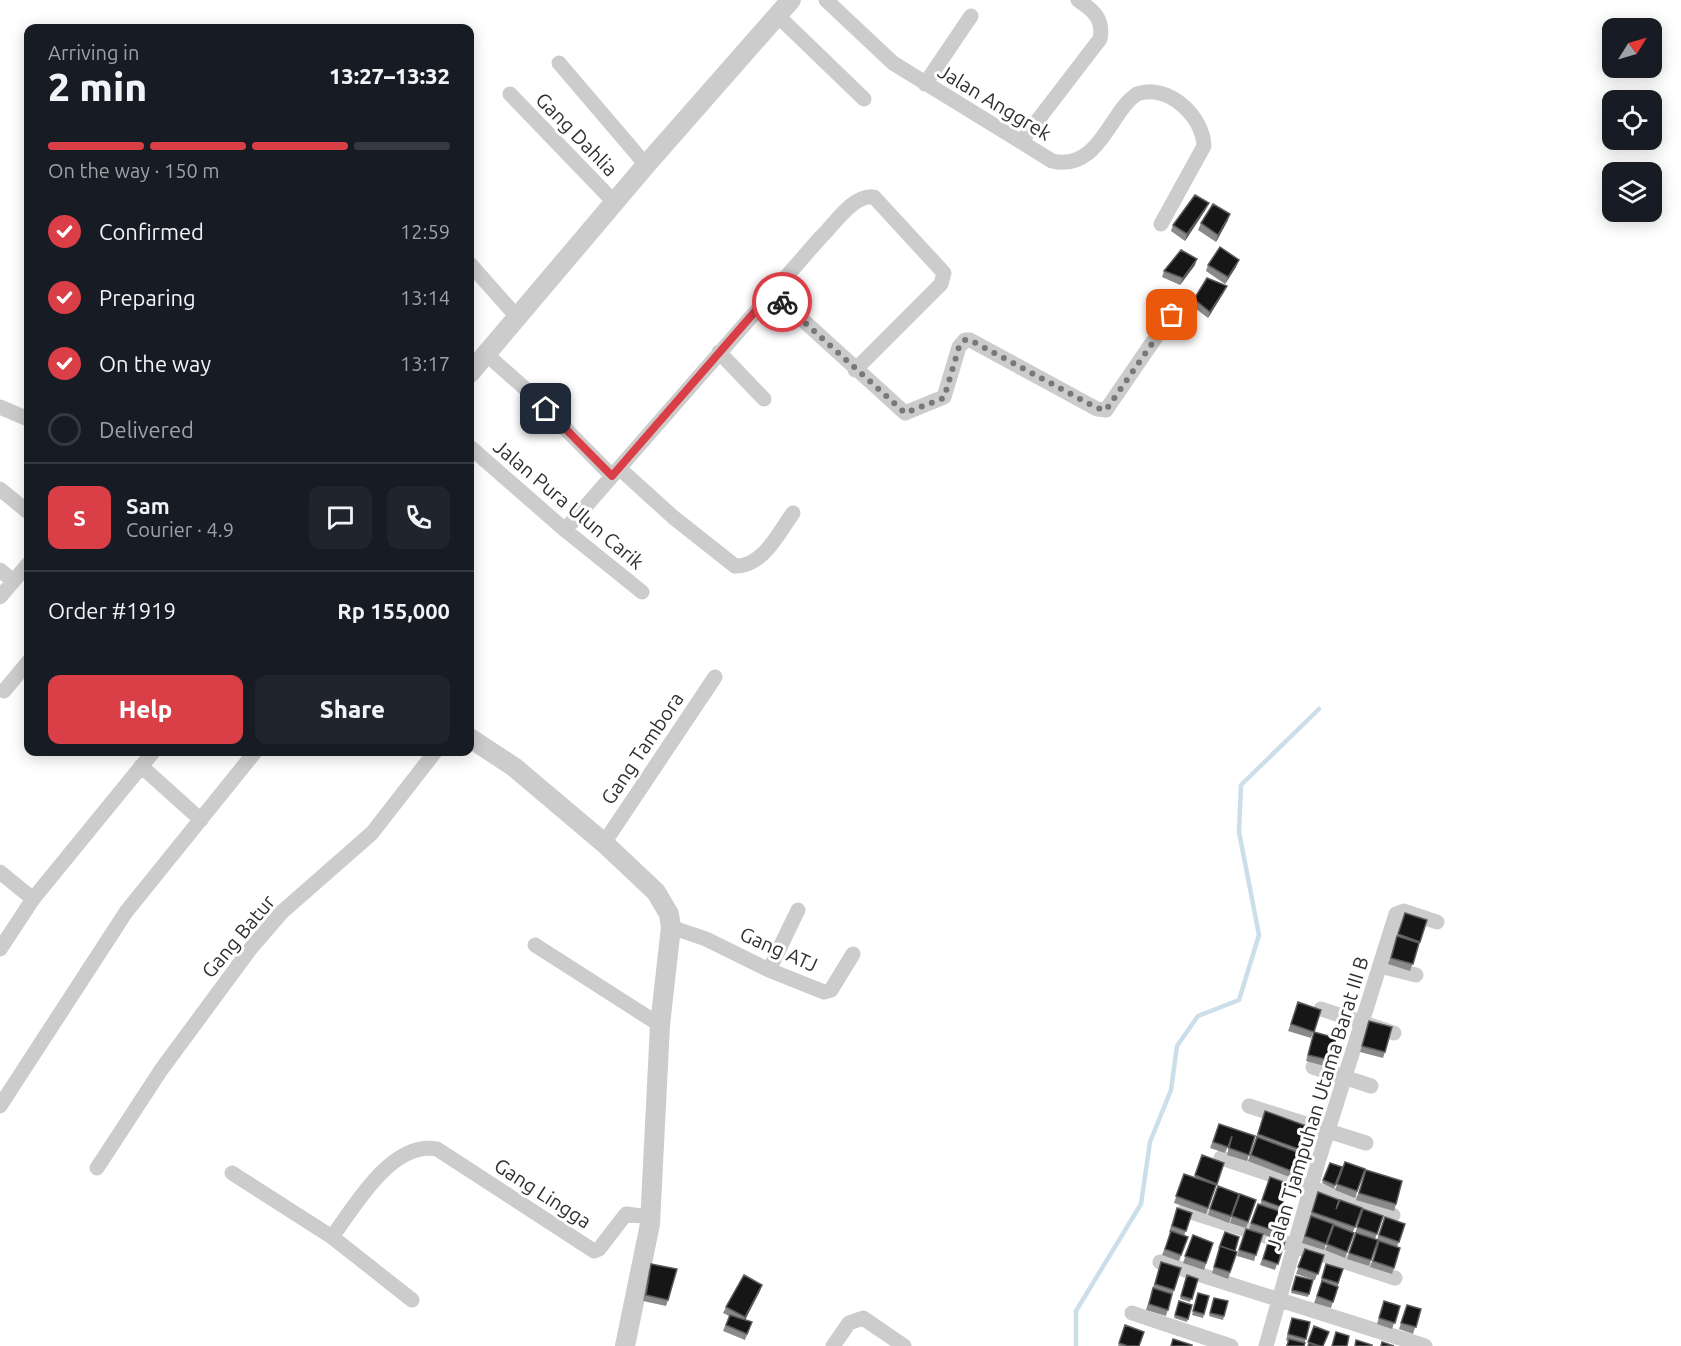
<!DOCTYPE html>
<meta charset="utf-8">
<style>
body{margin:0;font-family:Ubuntu,sans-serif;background:#20242c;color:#f1f3f6;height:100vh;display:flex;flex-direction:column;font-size:22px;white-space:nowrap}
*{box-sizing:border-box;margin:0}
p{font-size:20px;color:#9ea1a6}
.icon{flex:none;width:33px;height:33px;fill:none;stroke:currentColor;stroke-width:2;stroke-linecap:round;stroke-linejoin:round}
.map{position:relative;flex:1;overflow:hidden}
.side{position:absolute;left:24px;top:24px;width:450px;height:732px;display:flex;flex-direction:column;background:#171b24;border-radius:12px;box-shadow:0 3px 15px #0003}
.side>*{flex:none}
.needle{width:39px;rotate:53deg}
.controls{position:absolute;left:1602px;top:18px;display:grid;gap:12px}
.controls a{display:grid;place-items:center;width:60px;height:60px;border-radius:12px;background:#171b24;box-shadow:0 3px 15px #0003;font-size:30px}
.pin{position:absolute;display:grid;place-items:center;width:51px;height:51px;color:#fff;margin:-26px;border-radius:12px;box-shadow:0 3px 9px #0006}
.courier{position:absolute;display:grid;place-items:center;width:60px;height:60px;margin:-30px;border:4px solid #da3e47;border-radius:50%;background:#fff;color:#222;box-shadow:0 2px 8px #0007}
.summary em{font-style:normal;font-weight:800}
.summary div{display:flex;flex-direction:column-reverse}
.summary{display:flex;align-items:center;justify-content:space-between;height:102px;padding:0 24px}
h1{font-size:39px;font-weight:800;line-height:45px}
.bar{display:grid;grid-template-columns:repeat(4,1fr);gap:9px 6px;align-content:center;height:72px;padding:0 24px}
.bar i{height:8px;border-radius:4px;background:#363941}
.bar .active{background:#da3e47}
.bar p{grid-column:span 4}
.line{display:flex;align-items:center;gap:15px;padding:0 24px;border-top:2px solid #363941}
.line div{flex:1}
.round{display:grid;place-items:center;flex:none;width:63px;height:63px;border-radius:12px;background:#20242c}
ol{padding:0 24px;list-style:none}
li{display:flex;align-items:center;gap:18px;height:66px}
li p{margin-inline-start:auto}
li .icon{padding:6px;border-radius:50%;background:#da3e47;color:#fff;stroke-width:4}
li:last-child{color:#9ea1a6}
li i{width:33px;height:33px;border:3px solid #363941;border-radius:50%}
.action{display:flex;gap:12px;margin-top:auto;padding:12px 24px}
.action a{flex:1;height:69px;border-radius:12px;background:#da3e47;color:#fff;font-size:24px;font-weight:800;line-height:69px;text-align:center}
.action a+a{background:#20242c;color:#f1f3f6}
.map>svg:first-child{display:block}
</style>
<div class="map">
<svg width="1681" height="1346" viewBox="0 0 1681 1346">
<rect width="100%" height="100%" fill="#fff"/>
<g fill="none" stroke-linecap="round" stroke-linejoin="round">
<path stroke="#ccdeea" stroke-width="4.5" d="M 1076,1346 L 1076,1311 L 1141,1204 L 1150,1142 L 1171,1090 L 1177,1046 L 1198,1016 L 1239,1000 L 1259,935 L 1239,832 L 1241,785 L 1319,709"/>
<path stroke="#ccc" stroke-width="15" d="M 826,0 L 893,63 L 1052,161 C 1099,172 1110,111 1137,94 C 1168,83 1203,116 1204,146 L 1161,224
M 776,14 L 864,99
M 559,63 L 646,165
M 925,84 L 971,16
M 510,94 L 615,203
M 1021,142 L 1100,39 C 1104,19 1093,10 1078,0
M 470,264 L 518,318
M 772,292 L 905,413 L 944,397 L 959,347 L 965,340 L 970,340 L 1097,409 L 1106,410 L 1171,315
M 719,352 L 764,399
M 486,354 L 529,392 L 612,476
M 0,407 L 28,419
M 470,447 L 565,530 L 642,592
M 619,468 L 673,517 L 735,566 C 763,567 779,532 793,513
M 0,489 L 28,512
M 565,530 L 820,238 C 833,226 854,193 874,197 L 944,273 L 941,284 L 855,370
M 0,570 L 13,581
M 0,597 L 28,564
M 4,691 L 28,662
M 141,766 L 201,820
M 604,843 L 715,677
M 0,872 L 33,899
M 671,927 L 706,939 L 769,970 L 824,992 L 831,990 L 853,954
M 535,945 L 660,1025
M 0,949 L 33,899 L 153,752
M 1380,966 L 1416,975
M 769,970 L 798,910
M 1321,1009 L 1394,1033
M 1313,1067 L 1371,1086
M 0,1106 L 126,912 L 255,752
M 1249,1106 L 1366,1143
M 1221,1158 L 1393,1215
M 97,1168 L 161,1070 L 251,948 L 282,912 L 372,833 L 435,752
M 232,1173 L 332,1237 L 412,1300
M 1185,1210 L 1395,1278
M 332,1237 C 355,1206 391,1141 437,1149 L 594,1251 L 599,1249 L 626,1214 L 650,1217
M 1160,1262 L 1425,1346
M 1132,1313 L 1231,1346
M 833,1346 L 849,1323 L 863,1318 L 904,1346
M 1266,1346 L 1319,1159 L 1396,914 L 1404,911 L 1437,922"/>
<path stroke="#ccc" stroke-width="20" d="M 470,373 L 646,165 L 791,0
M 470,738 L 514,767 L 604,843 L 656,892 L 669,914 L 671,927 L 660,1025 L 650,1224 L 625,1346"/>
</g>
<path fill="#8a8a8a" d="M 1206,209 L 1185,241 L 1171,231 L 1173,225 Z
M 1228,220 L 1216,242 L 1198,230 L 1201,223 Z
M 1195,265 L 1180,285 L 1162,277 L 1164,271 Z
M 1208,265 L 1236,267 L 1225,284 L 1206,271 Z
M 1224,292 L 1208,318 L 1191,305 L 1194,299 Z
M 1405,913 L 1427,920 L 1410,971 L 1388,964 Z
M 1298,1002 L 1321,1010 L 1311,1038 L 1288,1031 Z
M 1369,1021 L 1385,1052 L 1383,1058 L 1360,1052 Z
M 1314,1032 L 1330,1060 L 1328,1067 L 1306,1061 Z
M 1265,1111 L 1309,1127 L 1292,1178 L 1248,1161 Z
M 1219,1124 L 1255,1136 L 1247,1161 L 1227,1155 L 1230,1142 L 1225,1153 L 1210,1148 Z
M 1202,1155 L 1224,1163 L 1206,1214 L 1174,1203 L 1184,1174 L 1194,1178 Z
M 1345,1162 L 1365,1169 L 1355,1198 L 1335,1190 Z
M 1330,1163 L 1342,1167 L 1334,1189 L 1322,1183 Z
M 1366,1170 L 1396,1204 L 1394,1211 L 1356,1200 Z
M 1270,1177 L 1289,1184 L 1270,1236 L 1285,1241 L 1275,1270 L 1260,1265 L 1270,1237 L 1262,1234 L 1254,1261 L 1237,1256 L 1246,1229 L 1249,1229 L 1258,1204 L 1260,1205 Z
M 1218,1186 L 1239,1194 L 1229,1223 L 1208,1215 Z
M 1318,1192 L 1336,1209 L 1362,1208 L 1353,1232 L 1354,1233 L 1345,1258 L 1325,1250 L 1334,1227 L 1332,1226 L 1324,1250 L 1302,1243 Z
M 1240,1194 L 1256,1200 L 1246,1228 L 1230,1223 Z
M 1177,1208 L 1192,1213 L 1184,1236 L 1188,1237 L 1179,1261 L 1162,1255 L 1171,1233 L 1169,1232 Z
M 1363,1209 L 1383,1216 L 1375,1239 L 1377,1240 L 1385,1217 L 1405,1224 L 1397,1247 L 1400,1248 L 1392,1274 L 1370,1267 L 1379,1242 L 1377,1241 L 1369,1266 L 1347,1259 Z
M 1225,1232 L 1235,1251 L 1237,1252 L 1228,1279 L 1212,1273 Z
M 1193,1235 L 1213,1243 L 1204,1270 L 1183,1263 Z
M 1305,1249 L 1324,1255 L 1315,1280 L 1296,1274 Z
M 651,1264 L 668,1300 L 666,1306 L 643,1301 L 649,1270 Z
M 1326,1264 L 1343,1269 L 1331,1308 L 1314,1303 L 1322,1282 L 1321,1281 Z
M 1159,1268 L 1174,1290 L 1166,1316 L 1146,1310 Z
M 1187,1275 L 1198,1279 L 1190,1302 L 1180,1299 Z
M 1296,1276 L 1313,1280 L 1308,1297 L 1291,1293 Z
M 762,1285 L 745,1320 L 752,1322 L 745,1340 L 723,1331 L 729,1316 L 723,1313 L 726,1307 Z
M 1198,1293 L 1209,1296 L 1203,1318 L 1192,1315 Z
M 1214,1298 L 1228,1301 L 1223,1320 L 1209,1316 Z
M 1179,1301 L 1192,1305 L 1187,1322 L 1174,1318 Z
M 1407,1305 L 1421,1309 L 1413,1334 L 1399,1329 Z
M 1400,1306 L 1392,1329 L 1377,1324 L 1382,1308 Z
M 1292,1318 L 1310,1322 L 1304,1346 L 1286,1346 L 1288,1341 L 1286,1340 Z
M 1125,1325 L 1139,1346 L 1118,1346 Z"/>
<path fill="#5c5c5c" d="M 1209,203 L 1206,209 L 1185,241 L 1187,234 Z
M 1230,214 L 1228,220 L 1216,242 L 1218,235 Z
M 1197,259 L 1195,265 L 1180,285 L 1183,278 Z
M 1239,260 L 1236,267 L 1225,284 L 1228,277 Z
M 1227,286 L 1224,292 L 1208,318 L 1210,312 Z
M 762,1285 L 760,1291 L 743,1324 L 745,1317 Z"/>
<path fill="#161616" stroke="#5c5c5c" stroke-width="1.5" d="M 1195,195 L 1209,203 L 1187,234 L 1173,225 Z
M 1213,204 L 1230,214 L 1218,235 L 1201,223 Z
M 1220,247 L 1239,260 L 1228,277 L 1208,265 Z
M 1181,250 L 1197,259 L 1183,278 L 1164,271 Z
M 1207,278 L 1227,286 L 1210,312 L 1194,299 Z
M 1405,913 L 1427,920 L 1420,942 L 1398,934 Z
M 1397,936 L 1419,943 L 1413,964 L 1391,958 Z
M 1298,1002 L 1321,1010 L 1314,1032 L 1291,1024 Z
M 1369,1021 L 1392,1027 L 1385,1052 L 1362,1046 Z
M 1314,1032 L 1336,1038 L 1330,1060 L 1308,1055 Z
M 1265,1111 L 1309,1127 L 1301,1150 L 1258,1134 Z
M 1219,1124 L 1255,1136 L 1249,1155 L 1229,1148 L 1232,1136 L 1228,1147 L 1213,1142 Z
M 1257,1137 L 1300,1153 L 1294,1172 L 1251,1155 Z
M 1202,1155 L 1224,1163 L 1217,1184 L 1195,1175 Z
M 1345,1162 L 1365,1169 L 1357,1191 L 1337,1184 Z
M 1330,1163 L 1342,1167 L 1335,1185 L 1323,1180 Z
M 1366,1170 L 1402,1181 L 1396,1204 L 1359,1193 Z
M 1184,1174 L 1216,1185 L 1208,1208 L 1176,1196 Z
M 1270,1177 L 1289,1184 L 1281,1207 L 1262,1200 Z
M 1218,1186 L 1239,1194 L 1231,1216 L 1210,1209 Z
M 1318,1192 L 1339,1200 L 1336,1209 L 1340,1200 L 1362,1208 L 1355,1227 L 1312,1212 Z
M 1240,1194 L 1256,1200 L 1248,1222 L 1232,1216 Z
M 1258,1204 L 1279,1211 L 1272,1230 L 1251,1223 Z
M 1177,1208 L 1192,1213 L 1186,1231 L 1172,1226 Z
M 1363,1209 L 1383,1216 L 1377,1234 L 1357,1227 Z
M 1311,1216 L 1333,1224 L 1326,1244 L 1305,1236 Z
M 1385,1217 L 1405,1224 L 1399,1242 L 1379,1235 Z
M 1334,1225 L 1354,1233 L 1347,1252 L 1327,1244 Z
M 1246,1229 L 1263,1234 L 1256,1255 L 1239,1250 Z
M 1171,1231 L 1188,1237 L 1181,1255 L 1165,1249 Z
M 1225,1232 L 1239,1237 L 1235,1251 L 1220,1246 L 1219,1248 Z
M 1356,1233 L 1378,1240 L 1371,1260 L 1349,1253 Z
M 1193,1235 L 1213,1243 L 1206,1263 L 1185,1256 Z
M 1270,1236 L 1285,1241 L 1278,1264 L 1263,1259 Z
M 1379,1241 L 1400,1248 L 1394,1268 L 1373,1261 Z
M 1220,1246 L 1237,1252 L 1230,1272 L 1214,1267 Z
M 1305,1249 L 1324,1255 L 1318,1274 L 1298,1267 Z
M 1161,1262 L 1181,1268 L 1174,1290 L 1155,1284 Z
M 651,1264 L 677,1269 L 668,1300 L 646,1295 Z
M 1326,1264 L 1343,1269 L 1338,1283 L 1322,1278 Z
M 744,1275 L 762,1285 L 745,1317 L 726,1307 Z
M 1187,1275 L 1198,1279 L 1192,1299 L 1181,1296 Z
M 1296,1276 L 1313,1280 L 1309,1294 L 1292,1290 Z
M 1322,1281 L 1338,1287 L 1333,1302 L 1317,1296 Z
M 1153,1288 L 1172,1294 L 1168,1310 L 1149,1304 Z
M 1198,1293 L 1209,1296 L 1204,1314 L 1193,1311 Z
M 1214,1298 L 1228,1301 L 1224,1316 L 1210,1313 Z
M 1179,1301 L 1192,1305 L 1188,1319 L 1175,1315 Z
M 1384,1301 L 1400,1306 L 1395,1323 L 1379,1318 Z
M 1407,1305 L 1421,1309 L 1416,1327 L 1401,1323 Z
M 730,1315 L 752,1322 L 747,1334 L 726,1325 Z
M 1292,1318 L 1310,1322 L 1306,1339 L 1288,1334 Z
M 1125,1325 L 1144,1332 L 1139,1346 L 1128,1346 L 1119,1343 Z
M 1314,1326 L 1329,1332 L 1323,1346 L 1320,1346 L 1308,1342 Z
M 1336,1332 L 1349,1336 L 1347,1346 L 1332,1346 Z
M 1173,1339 L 1192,1345 L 1192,1346 L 1171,1346 Z
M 1289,1339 L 1305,1343 L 1304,1346 L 1287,1346 Z
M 1356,1340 L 1372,1345 L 1372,1346 L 1355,1346 Z
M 1382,1342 L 1394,1346 L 1381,1346 Z
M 1309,1343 L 1317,1346 L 1308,1346 Z"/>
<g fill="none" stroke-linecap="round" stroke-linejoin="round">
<path stroke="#787878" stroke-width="6" stroke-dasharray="0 10.8" d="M 782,302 L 905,413 L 944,398 L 959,347 L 965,340 L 970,340 L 1097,408 L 1106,410 L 1172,315"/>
<path stroke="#da3e47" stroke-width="8" d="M 546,409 L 612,476 L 772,292 L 782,302"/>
</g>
<g text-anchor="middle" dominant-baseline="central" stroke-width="6" stroke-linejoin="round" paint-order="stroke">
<g font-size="20" fill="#2f2f2f" stroke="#fff">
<text transform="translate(995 102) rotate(31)">Jalan Anggrek</text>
<text transform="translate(577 134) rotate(46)">Gang Dahlia</text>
<text transform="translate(569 504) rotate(40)">Jalan Pura Ulun Carik</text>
<text transform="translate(642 748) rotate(-56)">Gang Tambora</text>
<text transform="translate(238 936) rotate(-50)">Gang Batur</text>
<text transform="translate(779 949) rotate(24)">Gang ATJ</text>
<text transform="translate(1317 1103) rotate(-73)">Jalan Tjampuhan Utama Barat III B</text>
<text transform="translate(543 1193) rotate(33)">Gang Lingga</text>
</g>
</g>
</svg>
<div class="controls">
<a><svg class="needle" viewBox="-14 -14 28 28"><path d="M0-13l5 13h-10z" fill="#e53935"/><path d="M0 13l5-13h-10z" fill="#9ea1a6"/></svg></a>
<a><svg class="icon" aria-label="locate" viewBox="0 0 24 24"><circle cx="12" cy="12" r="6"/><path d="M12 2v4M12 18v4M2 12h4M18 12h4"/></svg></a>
<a><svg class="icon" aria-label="layers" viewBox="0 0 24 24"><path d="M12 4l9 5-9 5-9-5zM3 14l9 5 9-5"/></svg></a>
</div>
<div class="pin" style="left:1172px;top:315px;background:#ea580c"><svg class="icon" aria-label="bag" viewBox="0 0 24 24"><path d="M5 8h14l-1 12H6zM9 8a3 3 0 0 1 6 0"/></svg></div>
<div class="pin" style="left:546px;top:409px;background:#1f2937"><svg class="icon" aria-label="home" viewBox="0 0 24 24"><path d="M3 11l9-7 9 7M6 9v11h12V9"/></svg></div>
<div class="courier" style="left:782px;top:302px"><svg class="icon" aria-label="bike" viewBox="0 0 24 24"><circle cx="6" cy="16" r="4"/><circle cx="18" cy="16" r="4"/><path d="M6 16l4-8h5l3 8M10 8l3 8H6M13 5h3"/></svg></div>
<section class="side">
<div class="summary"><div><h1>2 min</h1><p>Arriving in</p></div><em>13:27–13:32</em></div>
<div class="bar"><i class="active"></i><i class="active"></i><i class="active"></i><i></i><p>On the way · 150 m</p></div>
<ol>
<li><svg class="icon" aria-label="check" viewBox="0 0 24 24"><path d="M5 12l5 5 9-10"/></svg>Confirmed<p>12:59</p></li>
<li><svg class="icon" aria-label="check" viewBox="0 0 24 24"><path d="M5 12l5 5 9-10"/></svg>Preparing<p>13:14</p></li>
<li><svg class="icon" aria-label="check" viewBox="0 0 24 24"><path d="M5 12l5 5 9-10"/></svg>On the way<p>13:17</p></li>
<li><i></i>Delivered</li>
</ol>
<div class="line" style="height:108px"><b class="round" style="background:#da3e47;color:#fff">S</b><div><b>Sam</b><p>Courier · 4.9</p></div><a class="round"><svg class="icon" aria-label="chat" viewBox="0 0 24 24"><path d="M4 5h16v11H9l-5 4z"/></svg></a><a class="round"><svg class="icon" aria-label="phone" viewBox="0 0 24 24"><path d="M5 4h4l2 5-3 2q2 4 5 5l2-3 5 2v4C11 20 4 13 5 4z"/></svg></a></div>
<div class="line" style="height:78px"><div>Order #1919</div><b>Rp 155,000</b></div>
<div class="action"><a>Help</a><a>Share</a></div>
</section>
</div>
